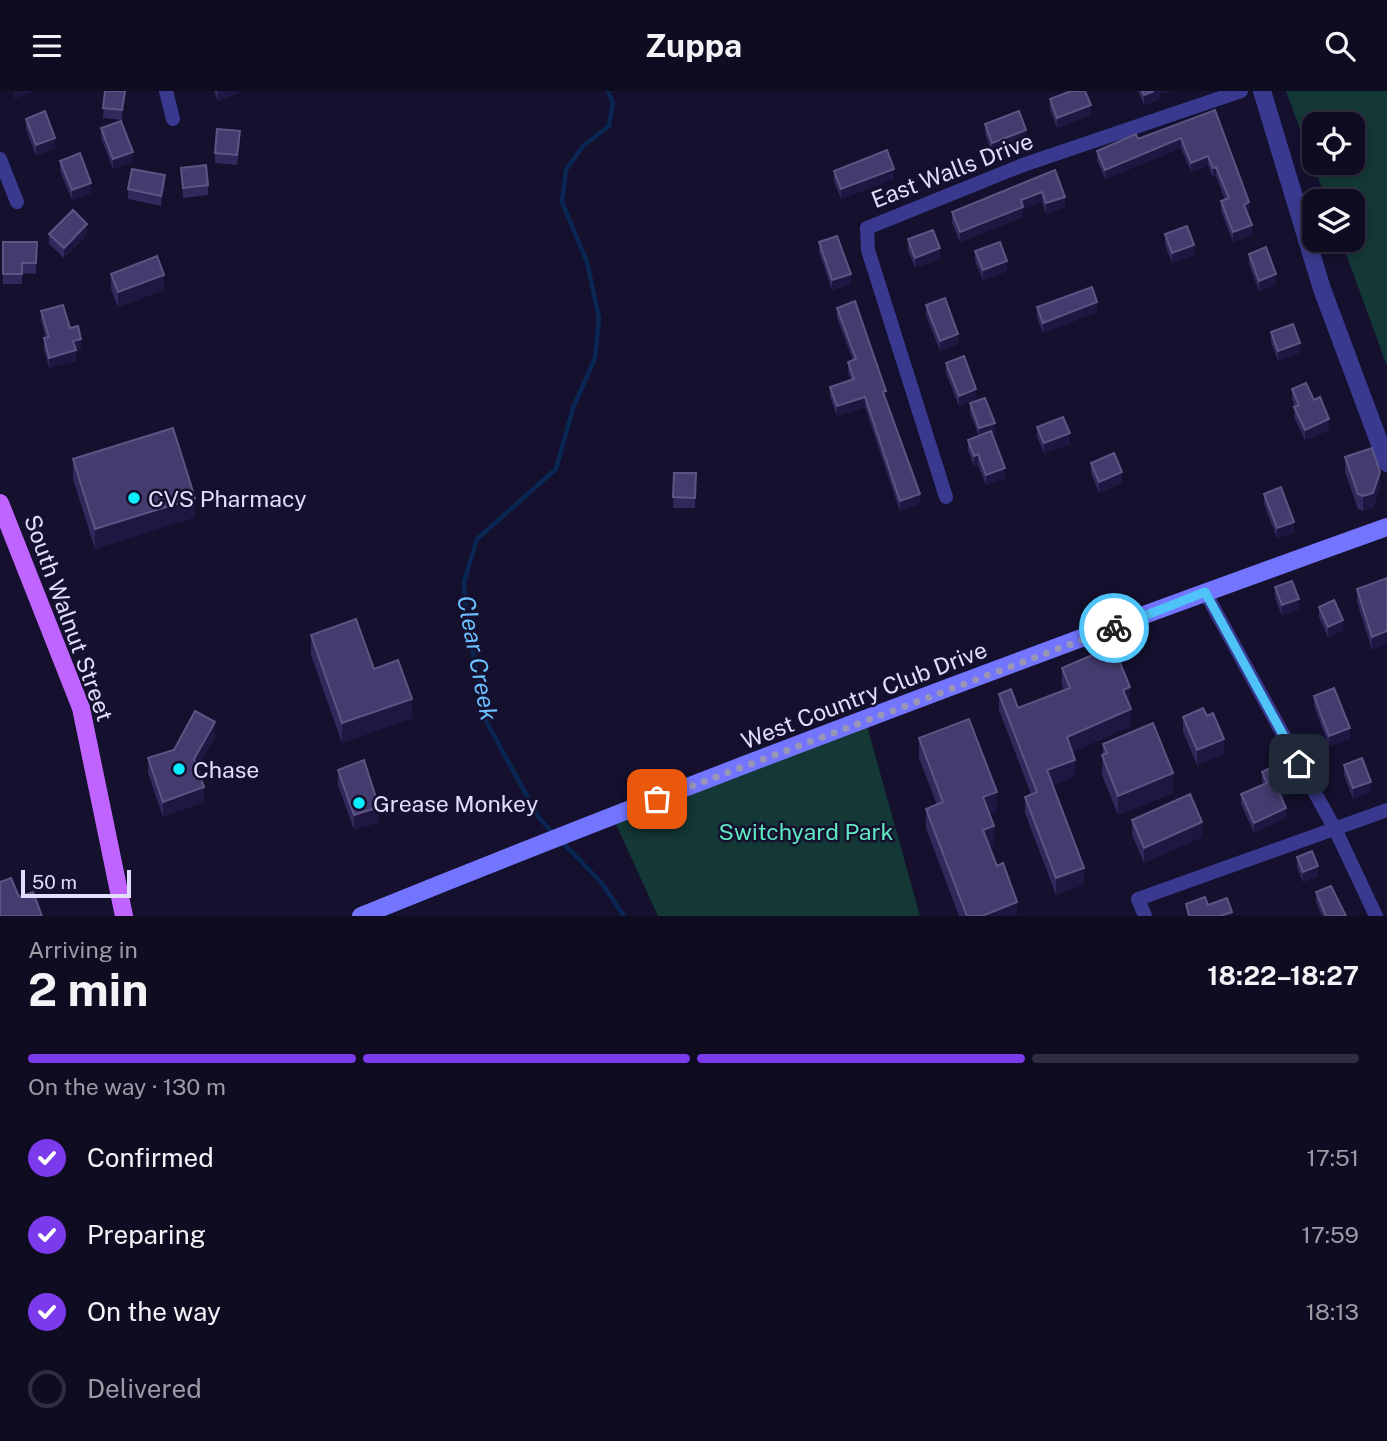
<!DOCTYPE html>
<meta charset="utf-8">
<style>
body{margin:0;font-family:"Public Sans",sans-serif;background:#1d1a2f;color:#f1f3f6;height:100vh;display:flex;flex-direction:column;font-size:26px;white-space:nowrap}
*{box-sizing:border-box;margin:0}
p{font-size:23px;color:#9b9ba5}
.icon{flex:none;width:38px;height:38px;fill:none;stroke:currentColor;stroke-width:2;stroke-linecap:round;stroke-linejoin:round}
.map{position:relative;height:825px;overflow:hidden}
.details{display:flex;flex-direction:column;background:#0f0c22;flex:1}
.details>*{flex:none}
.buttons{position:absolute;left:1302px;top:21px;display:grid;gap:14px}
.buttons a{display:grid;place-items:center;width:63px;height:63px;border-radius:14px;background:#0f0c22;box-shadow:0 4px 10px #0003,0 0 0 2px #2f2c40;font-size:35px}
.scale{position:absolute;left:21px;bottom:18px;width:110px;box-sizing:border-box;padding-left:7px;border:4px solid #e0ddff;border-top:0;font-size:19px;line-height:24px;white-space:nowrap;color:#e0ddff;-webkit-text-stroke:5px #14102e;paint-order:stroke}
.pin{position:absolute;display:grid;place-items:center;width:60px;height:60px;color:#fff;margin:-30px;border-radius:14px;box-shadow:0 4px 10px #0006}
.courier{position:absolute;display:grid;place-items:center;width:70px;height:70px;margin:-35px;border:5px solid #4fc3f7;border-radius:50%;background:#fff;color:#222;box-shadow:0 2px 9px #0007}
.head em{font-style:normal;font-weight:700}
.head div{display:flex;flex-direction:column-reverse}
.head{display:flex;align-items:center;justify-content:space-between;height:119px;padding:0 28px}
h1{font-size:46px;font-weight:700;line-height:52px}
.bar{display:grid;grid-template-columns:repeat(4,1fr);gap:10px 7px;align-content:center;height:84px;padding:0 28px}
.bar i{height:9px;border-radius:5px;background:#2f2c40}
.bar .current{background:#7c3aed}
.bar p{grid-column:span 4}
ol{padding:0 28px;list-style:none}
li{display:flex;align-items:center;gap:21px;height:77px}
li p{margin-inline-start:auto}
li .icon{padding:7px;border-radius:50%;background:#7c3aed;color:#fff;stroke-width:4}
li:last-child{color:#9b9ba5}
li i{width:38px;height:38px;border:4px solid #2f2c40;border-radius:50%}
header{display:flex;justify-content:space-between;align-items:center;height:91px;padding:0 28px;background:#0f0c22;font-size:32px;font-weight:700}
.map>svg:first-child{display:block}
</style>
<header><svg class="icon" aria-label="menu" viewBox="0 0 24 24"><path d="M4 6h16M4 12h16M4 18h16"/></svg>Zuppa<svg class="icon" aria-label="search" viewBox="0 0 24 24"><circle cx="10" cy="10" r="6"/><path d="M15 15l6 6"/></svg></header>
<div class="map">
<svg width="1387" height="825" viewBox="0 0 1387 825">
<rect width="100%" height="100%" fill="#14102e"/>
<path fill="#133836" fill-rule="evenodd" d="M 1286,0 L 1387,0 L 1387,275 L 1341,149 L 1353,149 L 1353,110 L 1327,110 ZM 1314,33 L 1353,33 L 1353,72 L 1314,72 Z
M 864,624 L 920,825 L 658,825 L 614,729 Z"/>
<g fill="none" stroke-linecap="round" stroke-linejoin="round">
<path stroke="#0a2753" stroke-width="4.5" d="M 553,742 L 539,727 L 486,630 L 466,526 L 464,491 L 477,448 L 556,378 L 573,317 L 595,267 L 599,227 L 587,171 L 562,111 L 566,79 L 583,55 L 609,35 L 613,12 L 608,0
M 562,751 L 601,791 L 624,825"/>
<path stroke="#39398f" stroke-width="14" d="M 166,0 L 173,28
M 0,68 L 17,111
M 946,406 L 868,159 L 867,137 L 1023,74 L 1241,0
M 1205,501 L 1336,740 L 1376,825
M 1145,825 L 1138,808 L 1387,719"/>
<path stroke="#39398f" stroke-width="18" d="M 1262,0 L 1322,198 L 1387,372"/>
<path stroke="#7475ff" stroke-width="18" d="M 361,825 C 700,688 1043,559 1387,436"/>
<path stroke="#c064ff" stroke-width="18" d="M 0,412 L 81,617 L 124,825"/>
</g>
<path fill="#31295c" d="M 105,0 L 126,0 L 122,29 L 103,27 Z
M 214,0 L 238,0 L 238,2 L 218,10 Z
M 1138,0 L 1169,0 L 1160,2 L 1160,8 L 1144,14 Z
M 1050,8 L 1091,24 L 1057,37 L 1050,18 Z
M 1215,19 L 1249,121 L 1247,122 L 1252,144 L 1233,151 L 1221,120 L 1221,110 L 1225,109 L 1216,85 L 1213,86 L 1208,74 L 1191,81 L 1181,57 L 1105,88 L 1097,69 L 1097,60 L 1138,48 Z
M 26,28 L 55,57 L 36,65 L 26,38 Z
M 985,33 L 1026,50 L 992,62 L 985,43 Z
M 101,37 L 133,71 L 113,78 L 101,47 Z
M 240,50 L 237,74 L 215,72 L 215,62 Z
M 60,70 L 91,102 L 72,109 L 60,80 Z
M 181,77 L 208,94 L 208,104 L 183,107 Z
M 1055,79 L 1065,116 L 1046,123 L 1042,111 L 1023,118 L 1023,126 L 960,151 L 952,132 L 952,121 Z
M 834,80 L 894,88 L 841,108 L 834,90 Z
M 165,94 L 161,115 L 128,108 L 128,98 Z
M 49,143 L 87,144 L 64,167 L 49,153 Z
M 1165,143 L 1194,164 L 1172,172 L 1165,154 Z
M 908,148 L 940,168 L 915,177 L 908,159 Z
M 3,151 L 37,151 L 36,183 L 22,182 L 22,193 L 3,193 Z
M 819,151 L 851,193 L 832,199 L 819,161 Z
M 975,160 L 1007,180 L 983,189 L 975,170 Z
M 1249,163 L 1276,193 L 1259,200 L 1249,173 Z
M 111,183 L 164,199 L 118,216 L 111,198 Z
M 926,214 L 958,253 L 940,260 L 926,224 Z
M 1037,216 L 1097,221 L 1043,242 L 1037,226 Z
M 837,217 L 886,309 L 920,413 L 900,420 L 865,316 L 837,325 L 830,306 L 830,296 L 851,289 L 848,281 L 848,271 L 853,269 L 837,227 Z
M 41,220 L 70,237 L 81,258 L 76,260 L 76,270 L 49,277 L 44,258 L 44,247 L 46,247 L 41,230 Z
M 1271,241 L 1300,262 L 1278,270 L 1271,251 Z
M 946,272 L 976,308 L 959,315 L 946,282 Z
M 1292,298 L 1314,309 L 1329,339 L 1305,349 L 1294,326 L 1295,316 L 1292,308 Z
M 970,312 L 995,342 L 992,343 L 1005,387 L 986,394 L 978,374 L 974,375 L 968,359 L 968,349 L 979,345 L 970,322 Z
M 1037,336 L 1070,353 L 1044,362 L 1037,346 Z
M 1345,366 L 1380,396 L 1373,417 L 1363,420 L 1358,418 L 1345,381 Z
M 73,368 L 195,426 L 95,458 L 73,388 Z
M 1091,372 L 1122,392 L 1099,402 L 1091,382 Z
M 674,382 L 696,382 L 695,417 L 673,417 Z
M 1264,403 L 1294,441 L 1277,447 L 1264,413 Z
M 1387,487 L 1387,553 L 1372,559 L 1357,511 L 1357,498 Z
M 1275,496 L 1299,518 L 1282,525 L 1275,507 Z
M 1319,516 L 1343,539 L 1328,546 L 1319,526 Z
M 311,544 L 412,627 L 342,652 L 311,564 Z
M 1062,577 L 1130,613 L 1129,613 L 1131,635 L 1072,661 L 1075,685 L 1053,694 L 1084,793 L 1056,804 L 1025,722 L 1025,706 L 1031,703 L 999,619 L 999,603 L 1018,617 L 1064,600 L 1062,594 Z
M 1314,605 L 1350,648 L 1329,655 L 1314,615 Z
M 1207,625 L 1224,663 L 1197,674 L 1183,641 L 1183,626 Z
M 215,646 L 197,678 L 204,711 L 163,726 L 148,682 L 148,667 Z
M 919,647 L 997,721 L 990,723 L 994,755 L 990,756 L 1017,825 L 959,825 L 926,737 L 926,718 L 937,714 L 919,667 Z
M 1103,653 L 1173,702 L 1118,724 L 1102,684 Z
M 1344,674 L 1371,701 L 1353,708 L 1344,684 Z
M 338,679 L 379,731 L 354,739 L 338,694 Z
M 1262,681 L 1279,686 L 1299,700 L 1282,707 L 1286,727 L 1254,742 L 1241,713 L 1241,703 L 1263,694 L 1262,691 Z
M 1132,729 L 1202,746 L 1144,772 L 1132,744 Z
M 1297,766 L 1318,785 L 1303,791 L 1297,776 Z
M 1316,801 L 1346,825 L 1322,825 L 1316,811 Z"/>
<path fill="#1e1742" d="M 14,0 L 32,0 L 32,1 L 14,8 Z
M 125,0 L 126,0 L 122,29 L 122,19 Z
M 218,0 L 238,0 L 238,2 L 218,10 Z
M 1154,0 L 1169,0 L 1160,2 L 1160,8 L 1144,14 L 1144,4 Z
M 1091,14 L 1091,24 L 1057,37 L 1057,27 Z
M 1026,39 L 1026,50 L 992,62 L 992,52 Z
M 55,47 L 55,57 L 36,65 L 36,54 Z
M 1181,47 L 1181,57 L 1105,88 L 1105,79 Z
M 133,61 L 133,71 L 113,78 L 113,68 Z
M 1208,65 L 1208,74 L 1191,81 L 1191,72 Z
M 1216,76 L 1216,85 L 1213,86 L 1213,77 Z
M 894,78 L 894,88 L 841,108 L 841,98 Z
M 165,84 L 165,94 L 161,115 L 161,105 Z
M 91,92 L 91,102 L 72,109 L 72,99 Z
M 1042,101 L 1042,111 L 1023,118 L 1023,126 L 960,151 L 960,141 L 1021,109 Z
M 1065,106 L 1065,116 L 1046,123 L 1046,112 Z
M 1249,111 L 1249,121 L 1244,123 L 1244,114 Z
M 87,133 L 87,144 L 64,167 L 64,157 Z
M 1252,134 L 1252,144 L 1233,151 L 1233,141 Z
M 1194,154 L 1194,164 L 1172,172 L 1172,162 Z
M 940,157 L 940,168 L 915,177 L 915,167 Z
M 1007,170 L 1007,180 L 983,189 L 983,179 Z
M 851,183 L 851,193 L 832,199 L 832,189 Z
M 1276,183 L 1276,193 L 1259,200 L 1259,190 Z
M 164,184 L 164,199 L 118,216 L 118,201 Z
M 1097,211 L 1097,221 L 1043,242 L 1043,232 Z
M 958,243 L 958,253 L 940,260 L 940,250 Z
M 81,248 L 81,258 L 76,260 L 76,270 L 49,277 L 49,267 L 73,250 Z
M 1300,252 L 1300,262 L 1278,270 L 1278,260 Z
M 976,298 L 976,308 L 959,315 L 959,305 Z
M 865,306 L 865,316 L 837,325 L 837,315 Z
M 1329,328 L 1329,339 L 1305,349 L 1305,339 Z
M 995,332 L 995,342 L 979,348 L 979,337 Z
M 1070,342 L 1070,353 L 1044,362 L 1044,352 Z
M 978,363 L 978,374 L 974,375 L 974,365 Z
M 1005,377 L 1005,387 L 986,394 L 986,384 Z
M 1122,381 L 1122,392 L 1099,402 L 1099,391 Z
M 1380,381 L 1380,396 L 1373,417 L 1363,420 L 1363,405 Z
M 920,403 L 920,413 L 900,420 L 900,410 Z
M 195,407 L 195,426 L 95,458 L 95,438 Z
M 1294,431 L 1294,441 L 1277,447 L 1277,437 Z
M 1299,508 L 1299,518 L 1282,525 L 1282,514 Z
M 1343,529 L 1343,539 L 1328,546 L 1328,536 Z
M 1387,540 L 1387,553 L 1372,559 L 1372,546 Z
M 1130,596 L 1130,613 L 1123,616 L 1123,599 Z
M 412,608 L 412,627 L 342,652 L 342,632 Z
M 1131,618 L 1131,635 L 1067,663 L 1067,646 Z
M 215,631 L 215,646 L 194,683 L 194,668 Z
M 1350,637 L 1350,648 L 1329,655 L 1329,645 Z
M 1224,648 L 1224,663 L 1197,674 L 1197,659 Z
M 1075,669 L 1075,685 L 1047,696 L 1047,679 Z
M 1173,682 L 1173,702 L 1118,724 L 1118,705 Z
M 1299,690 L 1299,700 L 1278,709 L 1278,699 Z
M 1371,691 L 1371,701 L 1353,708 L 1353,697 Z
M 204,696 L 204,711 L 163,726 L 163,711 Z
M 997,701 L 997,721 L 983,726 L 983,706 Z
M 379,716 L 379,731 L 354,739 L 354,724 Z
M 1286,717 L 1286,727 L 1254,742 L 1254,732 Z
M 1202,731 L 1202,746 L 1144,772 L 1144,757 Z
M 994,735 L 994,755 L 983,759 L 983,739 Z
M 1318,775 L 1318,785 L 1303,791 L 1303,781 Z
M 1084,777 L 1084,793 L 1056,804 L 1056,787 Z
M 1017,811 L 1017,825 L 982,825 Z
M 1232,821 L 1232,825 L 1220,825 Z"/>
<path fill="#443c6e" stroke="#5c5584" stroke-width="2" d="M 105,0 L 125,0 L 122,19 L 103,17 Z
M 1071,0 L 1085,0 L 1091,14 L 1057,27 L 1050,8 Z
M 1142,0 L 1154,0 L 1144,4 Z
M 1215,19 L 1249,111 L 1244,114 L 1252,134 L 1233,141 L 1221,110 L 1229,107 L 1216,76 L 1213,77 L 1208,65 L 1191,72 L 1181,47 L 1105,79 L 1097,60 L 1136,43 L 1138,48 Z
M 45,20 L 55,47 L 36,54 L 26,28 Z
M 1019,20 L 1026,39 L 992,52 L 985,33 Z
M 121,30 L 133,61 L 113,68 L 101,37 Z
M 217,38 L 240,40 L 237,64 L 215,62 Z
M 887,59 L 894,78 L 841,98 L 834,80 Z
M 80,62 L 91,92 L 72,99 L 60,70 Z
M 206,74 L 208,94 L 183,97 L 181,77 Z
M 132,78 L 165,84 L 161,105 L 128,98 Z
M 1055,79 L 1065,106 L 1046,112 L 1042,101 L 1021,109 L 1023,116 L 960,141 L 952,121 Z
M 73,119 L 87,133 L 64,157 L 49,143 Z
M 1187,135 L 1194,154 L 1172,162 L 1165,143 Z
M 933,139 L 940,157 L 915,167 L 908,148 Z
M 837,145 L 851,183 L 832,189 L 819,151 Z
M 3,151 L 37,151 L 36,172 L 22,172 L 22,183 L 3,183 Z
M 1000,151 L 1007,170 L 983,179 L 975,160 Z
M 1266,156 L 1276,183 L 1259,190 L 1249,163 Z
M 157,165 L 164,184 L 118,201 L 111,183 Z
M 1092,196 L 1097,211 L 1043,232 L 1037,216 Z
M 945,207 L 958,243 L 940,250 L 926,214 Z
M 855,210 L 886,300 L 883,301 L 920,403 L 900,410 L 865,306 L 837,315 L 830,296 L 854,288 L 848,271 L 856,268 L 837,217 Z
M 63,214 L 70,237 L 78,235 L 81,248 L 73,250 L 76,259 L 49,267 L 44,247 L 49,246 L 41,220 Z
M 1293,233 L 1300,252 L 1278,260 L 1271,241 Z
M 964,265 L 976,298 L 959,305 L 946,272 Z
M 1306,292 L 1314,309 L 1320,306 L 1329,328 L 1305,339 L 1294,316 L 1299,314 L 1292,298 Z
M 985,307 L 995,332 L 979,337 L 970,312 Z
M 1063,326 L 1070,342 L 1044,352 L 1037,336 Z
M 173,337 L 195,407 L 95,438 L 73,368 Z
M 991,340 L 1005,377 L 986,384 L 978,363 L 974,365 L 968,349 Z
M 1372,357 L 1380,381 L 1373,402 L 1363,405 L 1358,403 L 1345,366 Z
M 1114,362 L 1122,381 L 1099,391 L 1091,372 Z
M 674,382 L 696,382 L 695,407 L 673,406 Z
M 1281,396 L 1294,431 L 1277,437 L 1264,403 Z
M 1387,487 L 1387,540 L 1372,546 L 1357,498 Z
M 1292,490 L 1299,508 L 1282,514 L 1275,496 Z
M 1334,509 L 1343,529 L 1328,536 L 1319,516 Z
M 356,528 L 374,578 L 398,569 L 412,608 L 342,632 L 311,544 Z
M 1113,555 L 1130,596 L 1123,599 L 1131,618 L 1067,646 L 1075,669 L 1047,679 L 1084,777 L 1056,787 L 1025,706 L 1037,701 L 999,603 L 1011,598 L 1018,617 L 1070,597 L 1062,577 Z
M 1334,597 L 1350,637 L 1329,645 L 1314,605 Z
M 1203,617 L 1207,625 L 1213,622 L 1224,648 L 1197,659 L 1183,626 Z
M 195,620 L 215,631 L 194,668 L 204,696 L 163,711 L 148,667 L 174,659 Z
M 969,628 L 997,701 L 983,706 L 994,735 L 983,739 L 997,775 L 1003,772 L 1017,811 L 982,825 L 967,825 L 926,718 L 943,711 L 919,647 Z
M 1153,632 L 1173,682 L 1118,705 L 1102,664 L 1107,662 L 1103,653 Z
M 1362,667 L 1371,691 L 1353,697 L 1344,674 Z
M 364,669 L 379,716 L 354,724 L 338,679 Z
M 1274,675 L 1279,686 L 1294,680 L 1299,690 L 1278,699 L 1286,717 L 1254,732 L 1241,703 L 1267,692 L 1262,681 Z
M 1190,703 L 1202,731 L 1144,757 L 1132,729 Z
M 1312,760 L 1318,775 L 1303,781 L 1297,766 Z
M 11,787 L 19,806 L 33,801 L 42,825 L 0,825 L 0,791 Z
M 1331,795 L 1346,825 L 1326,825 L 1316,801 Z
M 1205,806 L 1208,814 L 1227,807 L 1232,821 L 1220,825 L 1189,825 L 1186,813 Z"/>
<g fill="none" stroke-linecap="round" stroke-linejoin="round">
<path stroke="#9995b6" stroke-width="7" stroke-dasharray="0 12.6" d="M 657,708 L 1114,537"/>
<path stroke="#4fc3f7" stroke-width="9" d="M 1114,537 L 1205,501 L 1299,673"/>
</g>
<g fill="#09eeff" stroke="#14102e" stroke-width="2.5">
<circle cx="134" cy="407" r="7"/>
<circle cx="179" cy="678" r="7"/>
<circle cx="359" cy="712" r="7"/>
</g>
<g text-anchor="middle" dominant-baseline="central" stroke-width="5" stroke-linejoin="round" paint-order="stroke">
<g font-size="23" fill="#e0ddff" stroke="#14102e">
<text transform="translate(952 79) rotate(-21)">East Walls Drive</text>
<text transform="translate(69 527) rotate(70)">South Walnut Street</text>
<text transform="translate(864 604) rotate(-21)">West Country Club Drive</text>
</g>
<g font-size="23" fill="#e0ddff" stroke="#14102e" text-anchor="start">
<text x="148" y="407">CVS Pharmacy</text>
<text x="193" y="678">Chase</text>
<text x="373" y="712">Grease Monkey</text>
</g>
<g font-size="23" fill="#60e8c2" stroke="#14102e">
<text x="806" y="740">Switchyard Park</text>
</g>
<g font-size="24" font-style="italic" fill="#6bbfff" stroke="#14102e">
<text transform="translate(478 567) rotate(79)">Clear Creek</text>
</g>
</g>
</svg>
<div class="buttons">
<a><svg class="icon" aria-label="locate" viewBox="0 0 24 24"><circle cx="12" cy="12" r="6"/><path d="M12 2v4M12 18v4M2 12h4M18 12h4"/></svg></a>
<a><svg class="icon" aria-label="layers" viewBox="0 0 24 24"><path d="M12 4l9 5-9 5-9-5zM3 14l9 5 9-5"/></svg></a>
</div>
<div class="scale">50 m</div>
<div class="pin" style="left:657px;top:708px;background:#ea580c"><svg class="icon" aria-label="bag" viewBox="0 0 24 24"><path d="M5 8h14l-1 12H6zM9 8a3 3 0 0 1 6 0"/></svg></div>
<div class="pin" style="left:1299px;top:673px;background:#1f2937"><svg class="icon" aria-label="home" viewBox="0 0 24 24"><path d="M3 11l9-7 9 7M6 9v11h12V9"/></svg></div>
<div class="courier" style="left:1114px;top:537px"><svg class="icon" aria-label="bike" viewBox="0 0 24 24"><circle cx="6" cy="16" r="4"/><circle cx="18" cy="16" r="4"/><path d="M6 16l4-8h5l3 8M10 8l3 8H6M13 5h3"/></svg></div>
</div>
<section class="details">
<div class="head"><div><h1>2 min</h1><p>Arriving in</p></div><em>18:22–18:27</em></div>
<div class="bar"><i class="current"></i><i class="current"></i><i class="current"></i><i></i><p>On the way · 130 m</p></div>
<ol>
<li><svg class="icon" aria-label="check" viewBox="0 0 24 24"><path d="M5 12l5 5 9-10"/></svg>Confirmed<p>17:51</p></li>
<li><svg class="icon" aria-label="check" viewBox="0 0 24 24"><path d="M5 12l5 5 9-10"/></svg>Preparing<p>17:59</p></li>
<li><svg class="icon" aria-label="check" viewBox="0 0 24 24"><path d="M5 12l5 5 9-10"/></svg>On the way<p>18:13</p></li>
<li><i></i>Delivered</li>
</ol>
</section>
